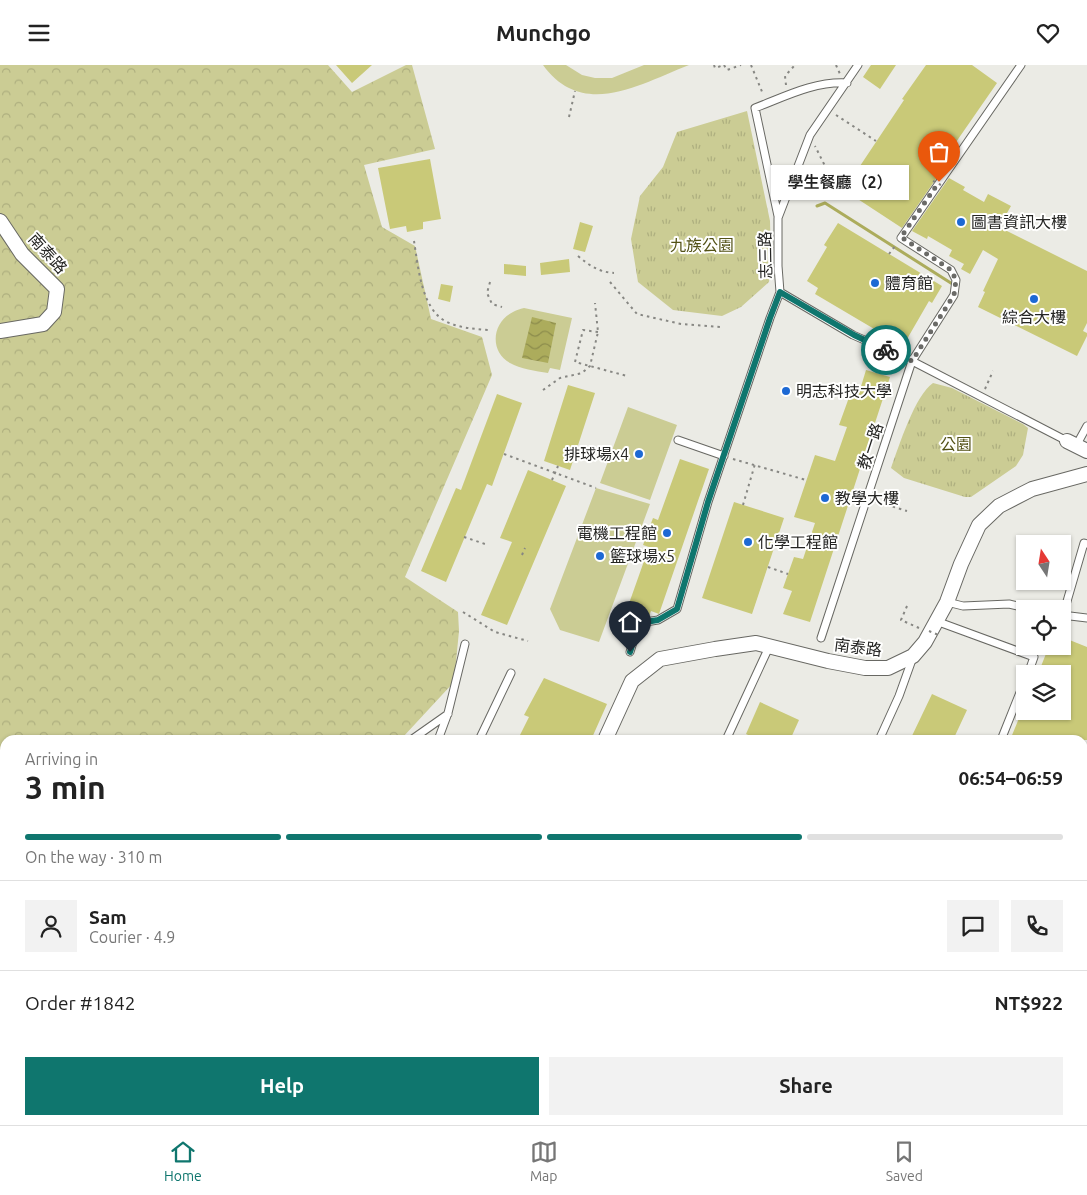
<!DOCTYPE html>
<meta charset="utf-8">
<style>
body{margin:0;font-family:Ubuntu,"Noto Sans TC",sans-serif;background:#f2f2f2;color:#222;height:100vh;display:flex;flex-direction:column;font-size:19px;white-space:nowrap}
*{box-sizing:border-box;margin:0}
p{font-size:16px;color:#767676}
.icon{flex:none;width:28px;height:28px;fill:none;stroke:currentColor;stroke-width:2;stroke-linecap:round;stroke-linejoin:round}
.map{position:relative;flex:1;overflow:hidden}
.sheet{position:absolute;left:0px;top:670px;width:1088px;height:390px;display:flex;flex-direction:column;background:#fff;border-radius:15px 15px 0 0;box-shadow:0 1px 4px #0004}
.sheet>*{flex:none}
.needle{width:32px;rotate:348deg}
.tools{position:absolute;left:1016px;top:470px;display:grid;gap:10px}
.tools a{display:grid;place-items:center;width:55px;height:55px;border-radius:0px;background:#fff;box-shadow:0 1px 4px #0004;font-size:25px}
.pin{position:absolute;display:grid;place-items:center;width:42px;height:42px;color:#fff;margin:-51px -21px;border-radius:50% 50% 50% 0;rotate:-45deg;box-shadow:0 0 5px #0007}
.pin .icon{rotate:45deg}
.courier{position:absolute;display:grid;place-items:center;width:50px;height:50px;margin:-25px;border:4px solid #0f766e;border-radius:50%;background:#fff;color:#222;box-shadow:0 1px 6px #0007}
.bubble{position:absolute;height:35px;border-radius:0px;background:#fff;box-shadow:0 1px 4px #0004;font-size:16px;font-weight:600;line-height:35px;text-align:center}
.overview em{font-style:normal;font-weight:600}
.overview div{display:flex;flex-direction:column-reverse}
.overview{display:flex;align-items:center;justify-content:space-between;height:85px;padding:0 25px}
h1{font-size:32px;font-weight:600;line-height:38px}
.bar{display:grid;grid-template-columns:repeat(4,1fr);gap:8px 5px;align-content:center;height:60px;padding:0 25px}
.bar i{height:6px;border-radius:4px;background:#e0e0e0}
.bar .active{background:#0f766e}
.bar p{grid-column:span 4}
.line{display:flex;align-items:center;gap:12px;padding:0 25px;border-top:1px solid #e0e0e0}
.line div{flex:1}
.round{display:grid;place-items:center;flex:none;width:52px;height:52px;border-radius:0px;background:#f2f2f2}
.action{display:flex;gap:10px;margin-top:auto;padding:10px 25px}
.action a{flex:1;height:58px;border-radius:0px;background:#0f766e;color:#fff;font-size:20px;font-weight:600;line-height:58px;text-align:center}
.action a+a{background:#f2f2f2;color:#222}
header{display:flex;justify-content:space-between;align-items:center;height:65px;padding:0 25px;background:#fff;font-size:22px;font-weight:600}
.dock{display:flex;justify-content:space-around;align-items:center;height:70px;border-top:1px solid #e0e0e0;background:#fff;font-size:14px;color:#767676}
.dock a{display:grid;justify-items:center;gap:2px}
.dock .active{color:#0f766e}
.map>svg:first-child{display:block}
</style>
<header><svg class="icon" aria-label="menu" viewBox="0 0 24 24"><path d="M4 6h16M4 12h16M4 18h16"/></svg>Munchgo<svg class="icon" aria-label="heart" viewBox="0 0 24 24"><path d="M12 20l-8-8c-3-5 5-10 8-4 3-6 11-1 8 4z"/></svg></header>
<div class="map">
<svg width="1087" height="1060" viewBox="0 0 1087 1060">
<defs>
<pattern id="grass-tufts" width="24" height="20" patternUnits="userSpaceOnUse" patternTransform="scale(1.25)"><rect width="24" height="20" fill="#cbcc94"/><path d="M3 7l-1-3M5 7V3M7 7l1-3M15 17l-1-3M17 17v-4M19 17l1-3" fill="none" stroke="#aeaf7f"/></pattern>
<pattern id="forest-crowns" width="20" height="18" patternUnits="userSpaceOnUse" patternTransform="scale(1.25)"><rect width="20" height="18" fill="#cbcc94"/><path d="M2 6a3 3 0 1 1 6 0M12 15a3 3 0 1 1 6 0" fill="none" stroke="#aeaf7f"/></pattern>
<pattern id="water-waves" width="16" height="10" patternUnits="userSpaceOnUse" patternTransform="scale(1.25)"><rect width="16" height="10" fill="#acac5c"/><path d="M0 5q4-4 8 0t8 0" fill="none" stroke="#8c8c4c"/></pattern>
</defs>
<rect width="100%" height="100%" fill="#ebebe5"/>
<path fill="url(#grass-tufts)" d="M 747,46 L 770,156 L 771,197 L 769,217 L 741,242 L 722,251 L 673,245 L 638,217 L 631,174 L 640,131 L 663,102 L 677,67 Z
M 933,318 L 952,323 L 1023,359 L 1028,363 L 1023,390 L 1016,401 L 971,432 L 965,432 L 904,413 L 891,403 C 899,381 915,330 933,318 Z
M 1083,826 L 1087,827 L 1087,859 L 1083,860 Z"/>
<path fill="url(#forest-crowns)" d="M 0,0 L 328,0 L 352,27 L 406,0 L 412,0 L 435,84 L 364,100 L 382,162 L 415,181 L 431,254 L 482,272 L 492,310 L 405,512 L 458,547 L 459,566 L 454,617 L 403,672 L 375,675 L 5,675 L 5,1055 L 406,1055 L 403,1060 L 0,1060 Z"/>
<path fill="#cbcc94" d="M 543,0 L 566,0 L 582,10 L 595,13 L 612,13 L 644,0 L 689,0 C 640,19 583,55 543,0 Z
M 524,243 L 572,253 L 560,305 L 550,303 L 548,308 C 536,306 520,304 510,298 C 489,286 492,257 513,247 C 516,245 520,244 524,243 Z
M 628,342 L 677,360 L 650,435 L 600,418 Z
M 596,423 L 650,439 L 599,577 L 560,565 L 550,544 Z"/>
<path fill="url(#water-waves)" d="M 532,252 L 556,258 L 548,298 L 522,293 Z"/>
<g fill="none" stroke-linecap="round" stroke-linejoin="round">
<path stroke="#acac5c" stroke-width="3" d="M 817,141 L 825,138 L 954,220"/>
</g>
<path fill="#c9c978" d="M 336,0 L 372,0 L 352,18 Z
M 871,0 L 896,0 L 880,24 L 863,12 Z
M 926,0 L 972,0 L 997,18 L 954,80 L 956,81 L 938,108 L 940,108 L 902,163 L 844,125 L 904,35 L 902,34 Z
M 430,94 L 441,154 L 423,157 L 423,164 L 407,167 L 406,161 L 390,164 L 378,103 Z
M 949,113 L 965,122 L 963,125 L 984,137 L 988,129 L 1011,141 L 999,162 L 1087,206 L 1087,258 L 1083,266 L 1087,268 L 1087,271 L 1077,291 L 978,242 L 985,227 L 983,226 L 998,194 L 983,185 L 970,209 L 961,204 L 964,199 L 949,191 L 952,185 L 928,171 L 927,174 L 912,166 Z
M 580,157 L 593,161 L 585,187 L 573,184 Z
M 838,158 L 942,221 L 932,238 L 929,236 L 903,281 L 815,229 L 818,223 L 807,216 L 827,182 L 824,180 Z
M 569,194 L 570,207 L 541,210 L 540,198 Z
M 504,199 L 526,201 L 526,211 L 504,209 Z
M 441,219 L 453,221 L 450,237 L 438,234 Z
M 866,305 L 890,312 L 810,557 L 783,549 L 792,526 L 783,523 L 794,492 L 803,494 L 815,458 L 794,452 L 815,390 L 835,396 L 847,362 L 839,360 L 847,338 L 851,326 L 859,328 Z
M 568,320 L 595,328 L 570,405 L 544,396 Z
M 497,329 L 522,338 L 492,421 L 487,419 L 446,517 L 421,506 L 456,423 L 461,425 Z
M 680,394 L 709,404 L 659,549 L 651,546 L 649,551 L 642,552 L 626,547 L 649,482 L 643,480 L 653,453 L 658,455 Z
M 528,405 L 566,421 L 507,560 L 481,550 L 512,477 L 500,473 Z
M 734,437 L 784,453 L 752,549 L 702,533 Z
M 1062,572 L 1087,582 L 1087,675 L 1010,675 L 1022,646 L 1062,646 L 1062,609 L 1038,609 L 1049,581 L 1062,581 Z
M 544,613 L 607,639 L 591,675 L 525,675 L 519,672 L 529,652 L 524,650 Z
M 932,629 L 967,645 L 953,675 L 910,675 Z
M 760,637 L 799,655 L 790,675 L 759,675 L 746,669 Z"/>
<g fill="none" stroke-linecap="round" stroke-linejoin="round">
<g stroke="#686863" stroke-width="9">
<path id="service" d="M 858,0 L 810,70 L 778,153 L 778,201 L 780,227 L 853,270 L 912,296 L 1067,376
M 778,151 L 755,43 C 784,32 814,16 847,18
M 678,375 L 724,391
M 1076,381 L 1087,361
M 947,537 L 963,541 L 1009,539 L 1031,544
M 1062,550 L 1087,553
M 1063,550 L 1084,478 L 1087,479
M 936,556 L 1034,592 L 1028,609
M 821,573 L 912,296 L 954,230 L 956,215 L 951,205 L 901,173 L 1021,0
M 630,587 L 639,558 L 658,555 L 677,544 L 708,437 L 770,253 L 780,227
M 411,675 L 448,649
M 438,675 L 448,648 L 465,579
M 479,675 L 511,608
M 726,675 L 769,582
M 879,675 L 899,631 L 913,592
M 1001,675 L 1025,615
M 1082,697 L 1084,693
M 1082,758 L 1087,756
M 1082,818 L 1087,819
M 1082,891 L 1087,891
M 549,1060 L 551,1055
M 706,1060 L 709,1055"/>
</g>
<g stroke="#686863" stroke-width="16">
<path id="minor" d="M 0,156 L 22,189 L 57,224 L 54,247 L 43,259 L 0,266
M 1067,376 L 1087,386
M 605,675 L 632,616 L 660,594 L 715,584 L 756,578 L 828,596 L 865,603 L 888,603 L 913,591 L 925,577 L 947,537 L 961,499 L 979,460 L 999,441 L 1032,424 L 1087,409
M 0,715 L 5,716
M 188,1055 L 203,1060
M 423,1060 L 426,1055"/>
</g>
<path stroke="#878783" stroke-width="2" stroke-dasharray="2.5 4" stroke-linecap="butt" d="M 714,0 L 715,3 L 724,0
M 724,0 L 727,5 L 741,0
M 751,0 L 763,29
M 836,0 L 840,9
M 786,20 L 785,11 L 795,0
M 836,50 L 876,76
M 569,52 L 575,26
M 800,119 L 828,128 L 833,127 L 835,121 L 815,81
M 414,176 C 418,200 421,245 447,257 C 460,263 474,264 489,265
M 889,189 L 895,181
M 578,191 C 590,201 599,207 614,208
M 490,217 L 487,228 L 492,239 L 502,242
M 610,217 L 637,249 L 681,259 L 720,262
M 598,267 L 583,265 L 575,297 L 627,311
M 985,324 L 993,306
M 543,325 L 560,313 L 582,308 L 590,301 L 598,267 L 595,238
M 504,389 L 596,423
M 733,394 L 806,415
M 874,436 L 907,446
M 743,440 L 755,399
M 464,472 L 488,480
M 522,490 L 525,483
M 768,502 L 788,509
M 907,541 L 901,555 L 919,563
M 463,547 L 495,567 L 528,576"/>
<use href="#service" stroke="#fff" stroke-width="7"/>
<use href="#minor" stroke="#fff" stroke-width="14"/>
<path stroke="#878783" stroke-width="2" stroke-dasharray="2.5 4" stroke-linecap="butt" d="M 933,116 L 941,120
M 552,415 L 558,401
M 929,566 L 941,571"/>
</g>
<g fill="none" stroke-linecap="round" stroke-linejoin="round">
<path stroke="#6a6a67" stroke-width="5" stroke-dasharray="0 9" d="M 886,285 L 912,296 L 954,230 L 956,215 L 951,205 L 901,172 L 939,117"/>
<path stroke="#0f766e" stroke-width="6" d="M 630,587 L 639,558 L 658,555 L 677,544 L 708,437 L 770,253 L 780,227 L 854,270 L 886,285"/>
</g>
<g fill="#1d69d4" stroke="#fffffe" stroke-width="2">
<circle cx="961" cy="157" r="5"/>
<circle cx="875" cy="218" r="5"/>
<circle cx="1034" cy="234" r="5"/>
<circle cx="786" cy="326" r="5"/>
<circle cx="639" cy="389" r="5"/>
<circle cx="825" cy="433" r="5"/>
<circle cx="667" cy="468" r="5"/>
<circle cx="748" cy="477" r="5"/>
<circle cx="600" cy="491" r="5"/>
</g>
<g text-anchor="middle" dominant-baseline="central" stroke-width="4" stroke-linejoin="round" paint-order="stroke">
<g font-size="16" fill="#252523" stroke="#fffffe" text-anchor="start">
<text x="971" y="157">圖書資訊大樓</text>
<text x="885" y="218">體育館</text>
<text x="1034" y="252" text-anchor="middle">綜合大樓</text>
<text x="796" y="326">明志科技大學</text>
<text x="629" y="389" text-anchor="end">排球場x4</text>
<text x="835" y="433">教學大樓</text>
<text x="657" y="468" text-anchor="end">電機工程館</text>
<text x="758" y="477">化學工程館</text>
<text x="610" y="491">籃球場x5</text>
</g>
<g font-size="16" fill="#535216" stroke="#fffffe">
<text x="702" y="180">九族公園</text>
<text x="956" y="379">公園</text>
</g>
<g font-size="16" fill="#252523" stroke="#fffffe">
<text transform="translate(48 188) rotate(48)">南泰路</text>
<text transform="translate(765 190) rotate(-91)">志三路</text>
<text transform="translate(870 381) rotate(-72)">教一路</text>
<text transform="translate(858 582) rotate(7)">南泰路</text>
</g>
</g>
</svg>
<div class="tools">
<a><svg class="needle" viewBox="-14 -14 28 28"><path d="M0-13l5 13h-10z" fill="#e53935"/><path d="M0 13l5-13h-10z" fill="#767676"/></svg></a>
<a><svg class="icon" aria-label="locate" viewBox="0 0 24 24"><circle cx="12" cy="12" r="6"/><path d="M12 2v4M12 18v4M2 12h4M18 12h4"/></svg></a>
<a><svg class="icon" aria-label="layers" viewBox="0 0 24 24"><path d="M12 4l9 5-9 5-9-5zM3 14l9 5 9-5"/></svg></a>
</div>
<div class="pin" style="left:939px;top:117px;background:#ea580c"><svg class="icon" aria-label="bag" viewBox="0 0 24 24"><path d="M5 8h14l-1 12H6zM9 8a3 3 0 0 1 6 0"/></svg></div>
<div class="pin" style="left:630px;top:587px;background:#1f2937"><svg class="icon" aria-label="home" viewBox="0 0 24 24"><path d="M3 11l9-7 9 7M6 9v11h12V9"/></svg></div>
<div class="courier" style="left:886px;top:285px"><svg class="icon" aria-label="bike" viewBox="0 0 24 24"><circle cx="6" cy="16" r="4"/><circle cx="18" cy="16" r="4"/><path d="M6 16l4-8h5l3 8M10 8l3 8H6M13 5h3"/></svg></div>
<div class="bubble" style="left:771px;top:100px;width:138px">學生餐廳（2）</div>
<section class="sheet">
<div class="overview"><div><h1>3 min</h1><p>Arriving in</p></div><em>06:54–06:59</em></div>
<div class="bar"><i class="active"></i><i class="active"></i><i class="active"></i><i></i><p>On the way · 310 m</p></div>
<div class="line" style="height:90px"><a class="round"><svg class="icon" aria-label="person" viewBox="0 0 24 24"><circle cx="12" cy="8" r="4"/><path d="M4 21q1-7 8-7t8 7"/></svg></a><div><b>Sam</b><p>Courier · 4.9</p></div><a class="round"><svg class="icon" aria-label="chat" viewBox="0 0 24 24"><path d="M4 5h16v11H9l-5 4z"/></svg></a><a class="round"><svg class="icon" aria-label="phone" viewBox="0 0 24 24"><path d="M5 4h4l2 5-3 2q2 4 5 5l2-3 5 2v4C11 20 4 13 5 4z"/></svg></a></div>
<div class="line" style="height:65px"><div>Order #1842</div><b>NT$922</b></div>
<div class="action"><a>Help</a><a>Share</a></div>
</section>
</div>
<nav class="dock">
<a class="active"><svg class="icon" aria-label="home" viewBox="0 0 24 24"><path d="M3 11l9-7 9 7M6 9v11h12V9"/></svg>Home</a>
<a><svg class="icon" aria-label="map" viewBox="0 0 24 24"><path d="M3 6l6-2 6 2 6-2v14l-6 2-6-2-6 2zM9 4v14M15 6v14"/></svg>Map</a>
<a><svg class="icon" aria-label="saved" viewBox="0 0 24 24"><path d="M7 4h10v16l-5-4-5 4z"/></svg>Saved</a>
</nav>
